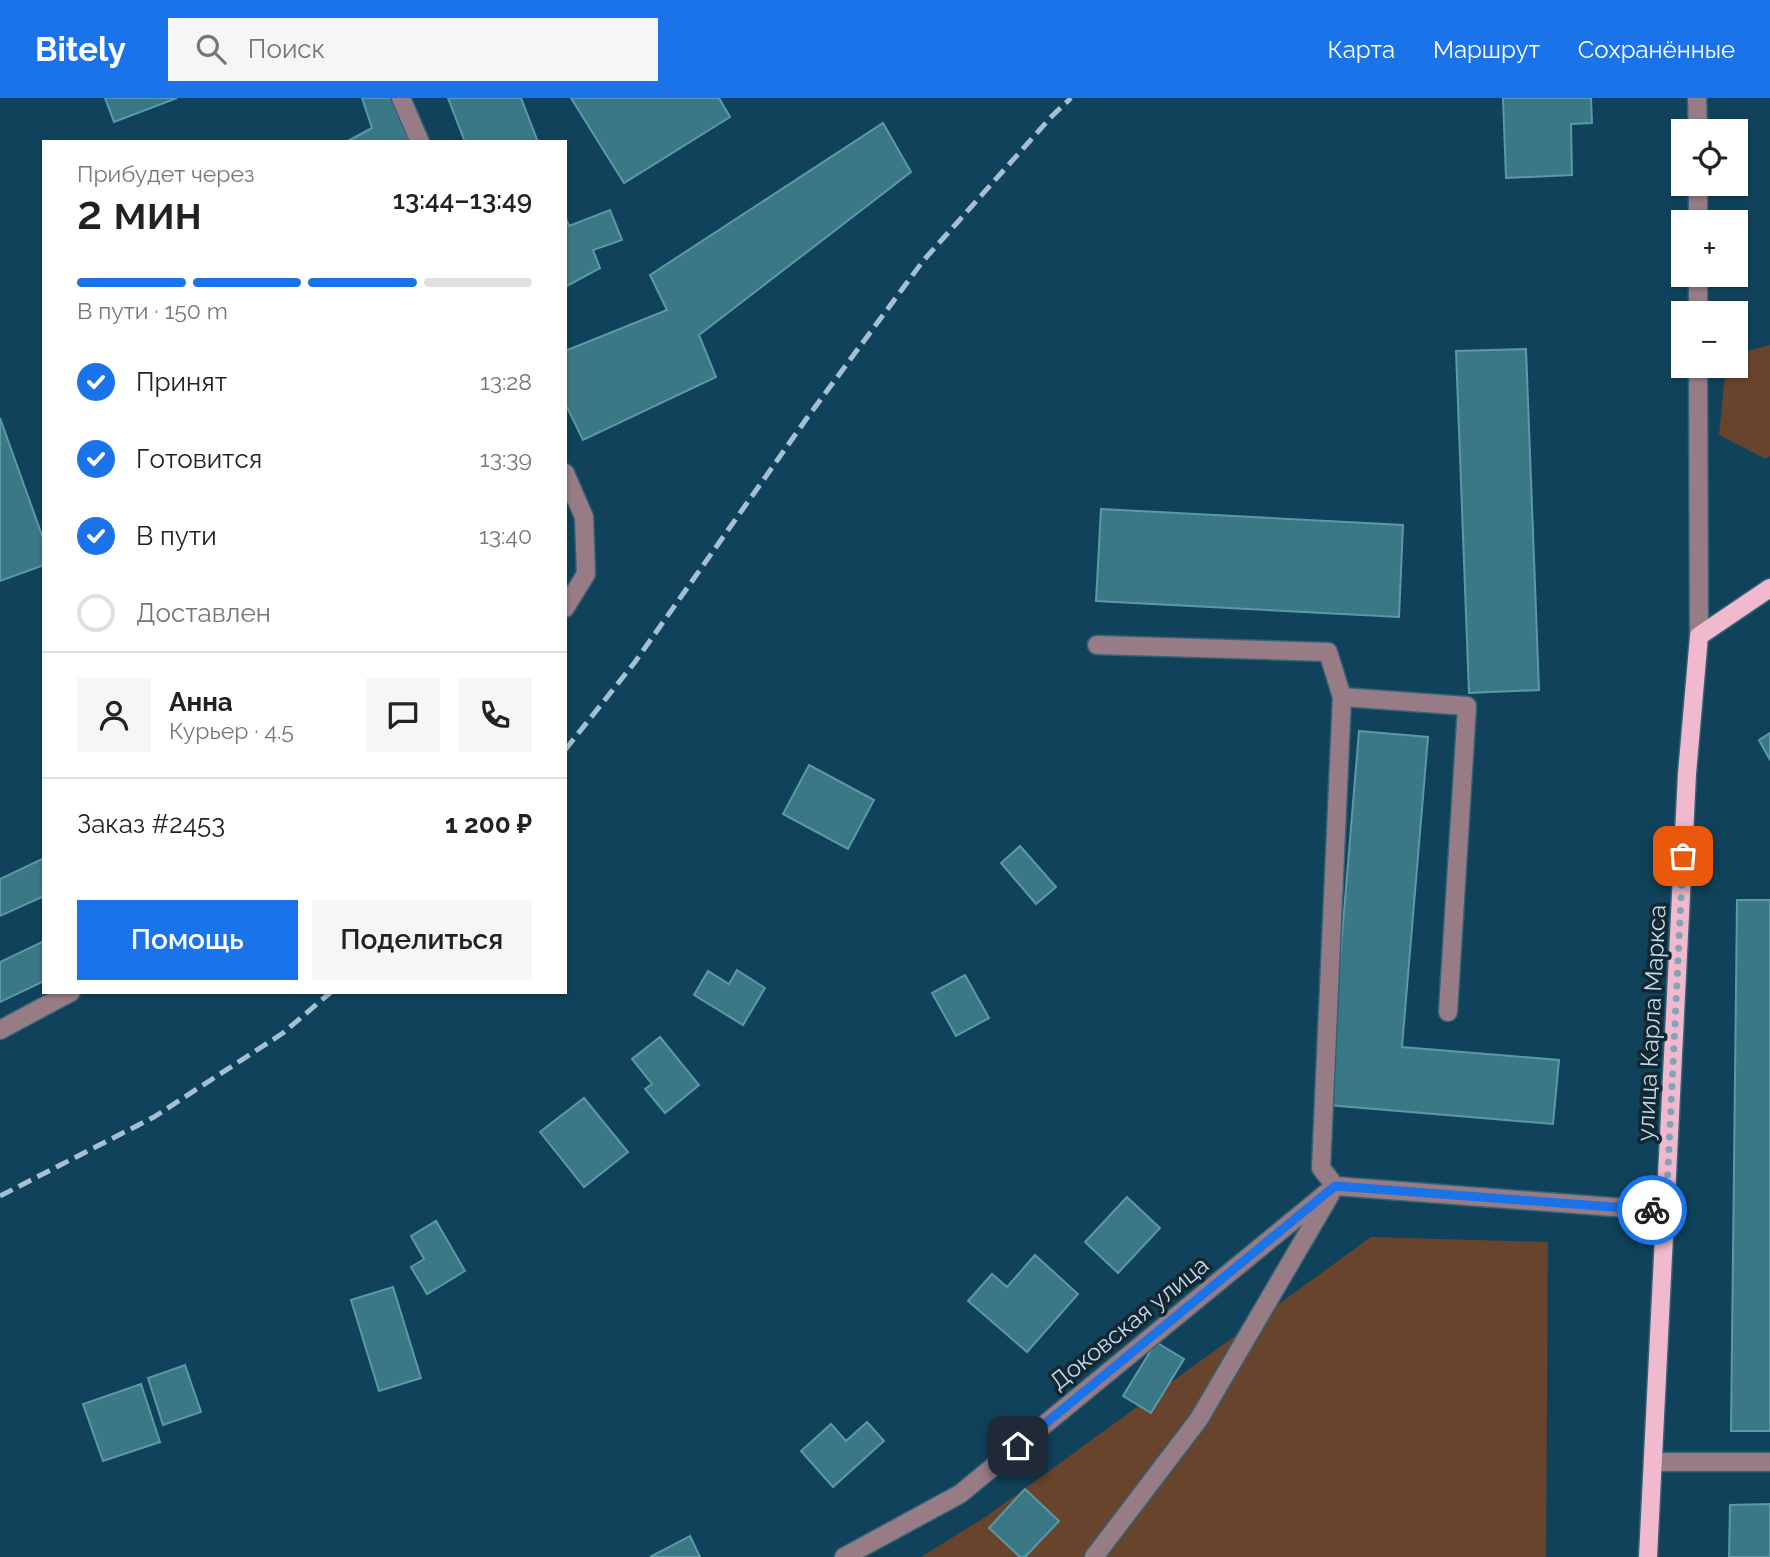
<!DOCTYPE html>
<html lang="ru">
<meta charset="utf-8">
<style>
body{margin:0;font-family:Raleway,sans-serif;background:#f6f6f6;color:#222;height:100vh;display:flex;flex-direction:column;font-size:26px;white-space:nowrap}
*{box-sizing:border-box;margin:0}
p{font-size:23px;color:#767676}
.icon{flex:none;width:38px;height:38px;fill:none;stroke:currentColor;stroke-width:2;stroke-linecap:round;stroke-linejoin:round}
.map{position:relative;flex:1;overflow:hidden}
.sheet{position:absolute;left:42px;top:42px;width:525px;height:854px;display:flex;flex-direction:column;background:#fff;border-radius:0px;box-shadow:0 2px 5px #0004}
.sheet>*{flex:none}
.tools{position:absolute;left:1671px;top:21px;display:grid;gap:14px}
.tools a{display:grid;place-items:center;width:77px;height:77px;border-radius:0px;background:#fff;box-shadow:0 2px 5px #0004;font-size:35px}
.pin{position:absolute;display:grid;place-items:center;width:60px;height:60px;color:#fff;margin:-30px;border-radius:14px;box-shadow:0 4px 10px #0006}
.courier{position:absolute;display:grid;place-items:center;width:70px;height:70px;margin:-35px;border:5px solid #1a73e8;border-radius:50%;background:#fff;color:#222;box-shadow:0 2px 9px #0007}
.head em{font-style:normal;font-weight:600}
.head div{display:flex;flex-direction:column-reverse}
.head{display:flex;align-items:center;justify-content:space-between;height:119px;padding:0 35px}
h1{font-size:46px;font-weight:600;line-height:52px}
.bar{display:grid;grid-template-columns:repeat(4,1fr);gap:10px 7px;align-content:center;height:84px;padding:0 35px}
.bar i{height:9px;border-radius:5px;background:#e0e0e0}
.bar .active{background:#1a73e8}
.bar p{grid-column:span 4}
.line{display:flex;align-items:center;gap:18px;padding:0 35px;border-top:2px solid #e0e0e0}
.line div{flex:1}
.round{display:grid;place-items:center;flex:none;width:74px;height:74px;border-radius:0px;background:#f6f6f6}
ol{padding:0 35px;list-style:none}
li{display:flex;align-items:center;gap:21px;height:77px}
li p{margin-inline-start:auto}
li .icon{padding:7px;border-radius:50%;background:#1a73e8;color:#fff;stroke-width:4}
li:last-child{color:#767676}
li i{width:38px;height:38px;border:4px solid #e0e0e0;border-radius:50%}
.button{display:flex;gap:14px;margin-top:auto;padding:14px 35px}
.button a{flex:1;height:80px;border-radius:0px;background:#1a73e8;color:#fff;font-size:28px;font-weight:600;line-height:80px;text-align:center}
.button a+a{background:#f6f6f6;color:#222}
header{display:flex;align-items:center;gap:42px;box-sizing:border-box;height:98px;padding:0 35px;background:#1a73e8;color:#fff}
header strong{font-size:33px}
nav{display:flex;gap:38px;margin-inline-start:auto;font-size:24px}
.search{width:490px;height:63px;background:#f6f6f6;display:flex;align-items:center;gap:18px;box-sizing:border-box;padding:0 24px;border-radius:0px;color:#767676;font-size:26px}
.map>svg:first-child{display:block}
</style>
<header>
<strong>Bitely</strong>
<div class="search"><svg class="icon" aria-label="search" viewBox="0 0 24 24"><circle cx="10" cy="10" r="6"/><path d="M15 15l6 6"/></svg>Поиск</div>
<nav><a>Карта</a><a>Маршрут</a><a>Сохранённые</a></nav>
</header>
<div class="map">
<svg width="1770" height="1459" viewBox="0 0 1770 1459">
<rect width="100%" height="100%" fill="#10435b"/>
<path fill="#69442c" d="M 1770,247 L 1770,358 L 1766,361 L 1719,337 L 1726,268 L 1736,268 L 1736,256 Z
M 1371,1139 L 1548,1144 L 1546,1459 L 921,1459 L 987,1418 Z"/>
<path fill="#3b7885" stroke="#5c99a7" stroke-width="2" d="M 105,0 L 177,0 L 114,24 Z
M 362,0 L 391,0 L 409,44 L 346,44 L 372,30 Z
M 448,0 L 521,0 L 538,44 L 465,44 Z
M 571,0 L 719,0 L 730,19 L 624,85 Z
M 1503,0 L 1591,0 L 1592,25 L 1571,26 L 1572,77 L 1506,80 Z
M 883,25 L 911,74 L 699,237 L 716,279 L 583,342 L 565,305 L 565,253 L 667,212 L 650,177 Z
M 610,112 L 622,142 L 593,152 L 600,170 L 565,189 L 565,118 L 569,128 Z
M 1526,251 L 1539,592 L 1469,595 L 1456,253 Z
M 0,320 L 44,443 L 44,467 L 0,483 Z
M 1101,411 L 1403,427 L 1399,519 L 1096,503 Z
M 1359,633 L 1428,639 L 1402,949 L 1559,962 L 1553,1026 L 1328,1007 Z
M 1770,635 L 1770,662 L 1759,642 Z
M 809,667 L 874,702 L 848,751 L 783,716 Z
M 1020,748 L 1056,789 L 1036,806 L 1001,765 Z
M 44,760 L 44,798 L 0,818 L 0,781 Z
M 1737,802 L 1770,802 L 1770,1333 L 1731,1333 Z
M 44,843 L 44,883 L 0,904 L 0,864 Z
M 737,872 L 765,890 L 743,927 L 694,897 L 708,873 L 729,886 Z
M 965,877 L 989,920 L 956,938 L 932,895 Z
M 660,939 L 699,987 L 665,1015 L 645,991 L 652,986 L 632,961 Z
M 584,1000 L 628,1054 L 584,1089 L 540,1034 Z
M 1127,1099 L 1160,1130 L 1118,1175 L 1085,1144 Z
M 436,1123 L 465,1173 L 427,1196 L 411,1169 L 424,1161 L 411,1138 Z
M 1035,1157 L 1078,1196 L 1027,1254 L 968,1203 L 992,1176 L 1007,1189 Z
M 393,1189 L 421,1280 L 379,1293 L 351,1202 Z
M 1156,1244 L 1184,1261 L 1151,1315 L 1123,1298 Z
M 185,1267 L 201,1314 L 163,1327 L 148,1280 Z
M 141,1286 L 160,1344 L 103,1363 L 83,1306 Z
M 867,1324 L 884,1343 L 833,1389 L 801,1353 L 831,1326 L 846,1343 Z
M 1025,1391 L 1059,1423 L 1025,1459 L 1020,1459 L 989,1430 Z
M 1770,1406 L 1770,1459 L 1729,1459 L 1730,1407 Z
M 690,1438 L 700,1459 L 650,1459 Z"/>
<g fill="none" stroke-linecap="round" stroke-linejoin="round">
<g stroke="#336177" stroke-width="21">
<path id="minor" d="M 401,0 L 420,44
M 1697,0 L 1698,33
M 1698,86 L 1698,124
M 1698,177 L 1698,215
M 1698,268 L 1699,538
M 565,375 L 584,419 L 586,476 L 565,510
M 1097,547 L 1328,554 L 1342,599
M 1448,914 L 1467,608 L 1342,599 L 1321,1070 L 1335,1088 L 1666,1113
M 0,932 L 71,894
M 1653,1364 L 1770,1364
M 844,1459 L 960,1396 L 1335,1088
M 1094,1459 L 1199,1321 L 1330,1097"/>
</g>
<g stroke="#336177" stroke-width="21">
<path id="major" d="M 1648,1459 L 1687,676 L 1699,538 L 1770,490"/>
</g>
<use href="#minor" stroke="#977c86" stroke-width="18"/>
<use href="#major" stroke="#f0b9ce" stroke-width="18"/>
<path stroke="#a4c0d1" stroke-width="5" stroke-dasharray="14 7" stroke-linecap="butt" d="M 565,652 L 635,564 L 807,320 L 923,163 L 1052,18 L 1071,0
M 0,1098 L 154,1019 L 283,935 L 331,894"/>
</g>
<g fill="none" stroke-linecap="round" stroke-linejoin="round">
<path stroke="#83a4b7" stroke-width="7" stroke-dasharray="0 12.6" d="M 1652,1112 L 1666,1113 L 1683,758"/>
<path stroke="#1a73e8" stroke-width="9" d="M 1018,1348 L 1335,1088 L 1652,1112"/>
</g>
<g text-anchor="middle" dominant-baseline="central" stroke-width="7" stroke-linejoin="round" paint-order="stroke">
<g font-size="24" fill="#c1d9e8" stroke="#132732">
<text transform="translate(1651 925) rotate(-87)">улица Карла Маркса</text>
<text transform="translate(1129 1225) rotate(-39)">Доковская улица</text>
</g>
</g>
</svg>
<div class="tools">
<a><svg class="icon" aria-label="locate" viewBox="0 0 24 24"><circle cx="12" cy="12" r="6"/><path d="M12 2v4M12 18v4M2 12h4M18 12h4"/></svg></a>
<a>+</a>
<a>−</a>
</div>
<div class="pin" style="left:1683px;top:758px;background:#ea580c"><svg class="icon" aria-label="bag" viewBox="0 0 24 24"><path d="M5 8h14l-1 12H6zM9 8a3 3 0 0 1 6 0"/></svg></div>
<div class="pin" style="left:1018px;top:1348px;background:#1f2937"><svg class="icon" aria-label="home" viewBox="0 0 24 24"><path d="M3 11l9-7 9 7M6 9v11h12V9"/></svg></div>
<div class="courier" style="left:1652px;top:1112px"><svg class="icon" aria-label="bike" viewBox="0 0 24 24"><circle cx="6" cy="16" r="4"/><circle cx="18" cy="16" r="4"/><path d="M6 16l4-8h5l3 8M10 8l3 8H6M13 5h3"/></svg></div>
<section class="sheet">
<div class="head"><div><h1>2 мин</h1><p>Прибудет через</p></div><em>13:44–13:49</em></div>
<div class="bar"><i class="active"></i><i class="active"></i><i class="active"></i><i></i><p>В пути · 150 m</p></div>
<ol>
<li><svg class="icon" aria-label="check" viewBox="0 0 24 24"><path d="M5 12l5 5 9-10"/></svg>Принят<p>13:28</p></li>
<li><svg class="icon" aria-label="check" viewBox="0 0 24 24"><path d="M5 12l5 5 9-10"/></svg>Готовится<p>13:39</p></li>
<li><svg class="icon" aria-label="check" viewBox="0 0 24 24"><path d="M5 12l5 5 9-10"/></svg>В пути<p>13:40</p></li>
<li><i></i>Доставлен</li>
</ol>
<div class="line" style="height:126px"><a class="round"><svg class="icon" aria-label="person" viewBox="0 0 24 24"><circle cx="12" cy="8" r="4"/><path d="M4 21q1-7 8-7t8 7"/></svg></a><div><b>Анна</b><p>Курьер · 4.5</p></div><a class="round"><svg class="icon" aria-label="chat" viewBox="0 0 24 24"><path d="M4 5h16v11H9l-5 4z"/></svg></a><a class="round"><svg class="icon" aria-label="phone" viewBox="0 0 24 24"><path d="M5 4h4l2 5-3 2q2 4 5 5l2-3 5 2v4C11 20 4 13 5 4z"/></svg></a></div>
<div class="line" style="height:91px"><div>Заказ #2453</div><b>1 200 ₽</b></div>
<div class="button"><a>Помощь</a><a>Поделиться</a></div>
</section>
</div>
